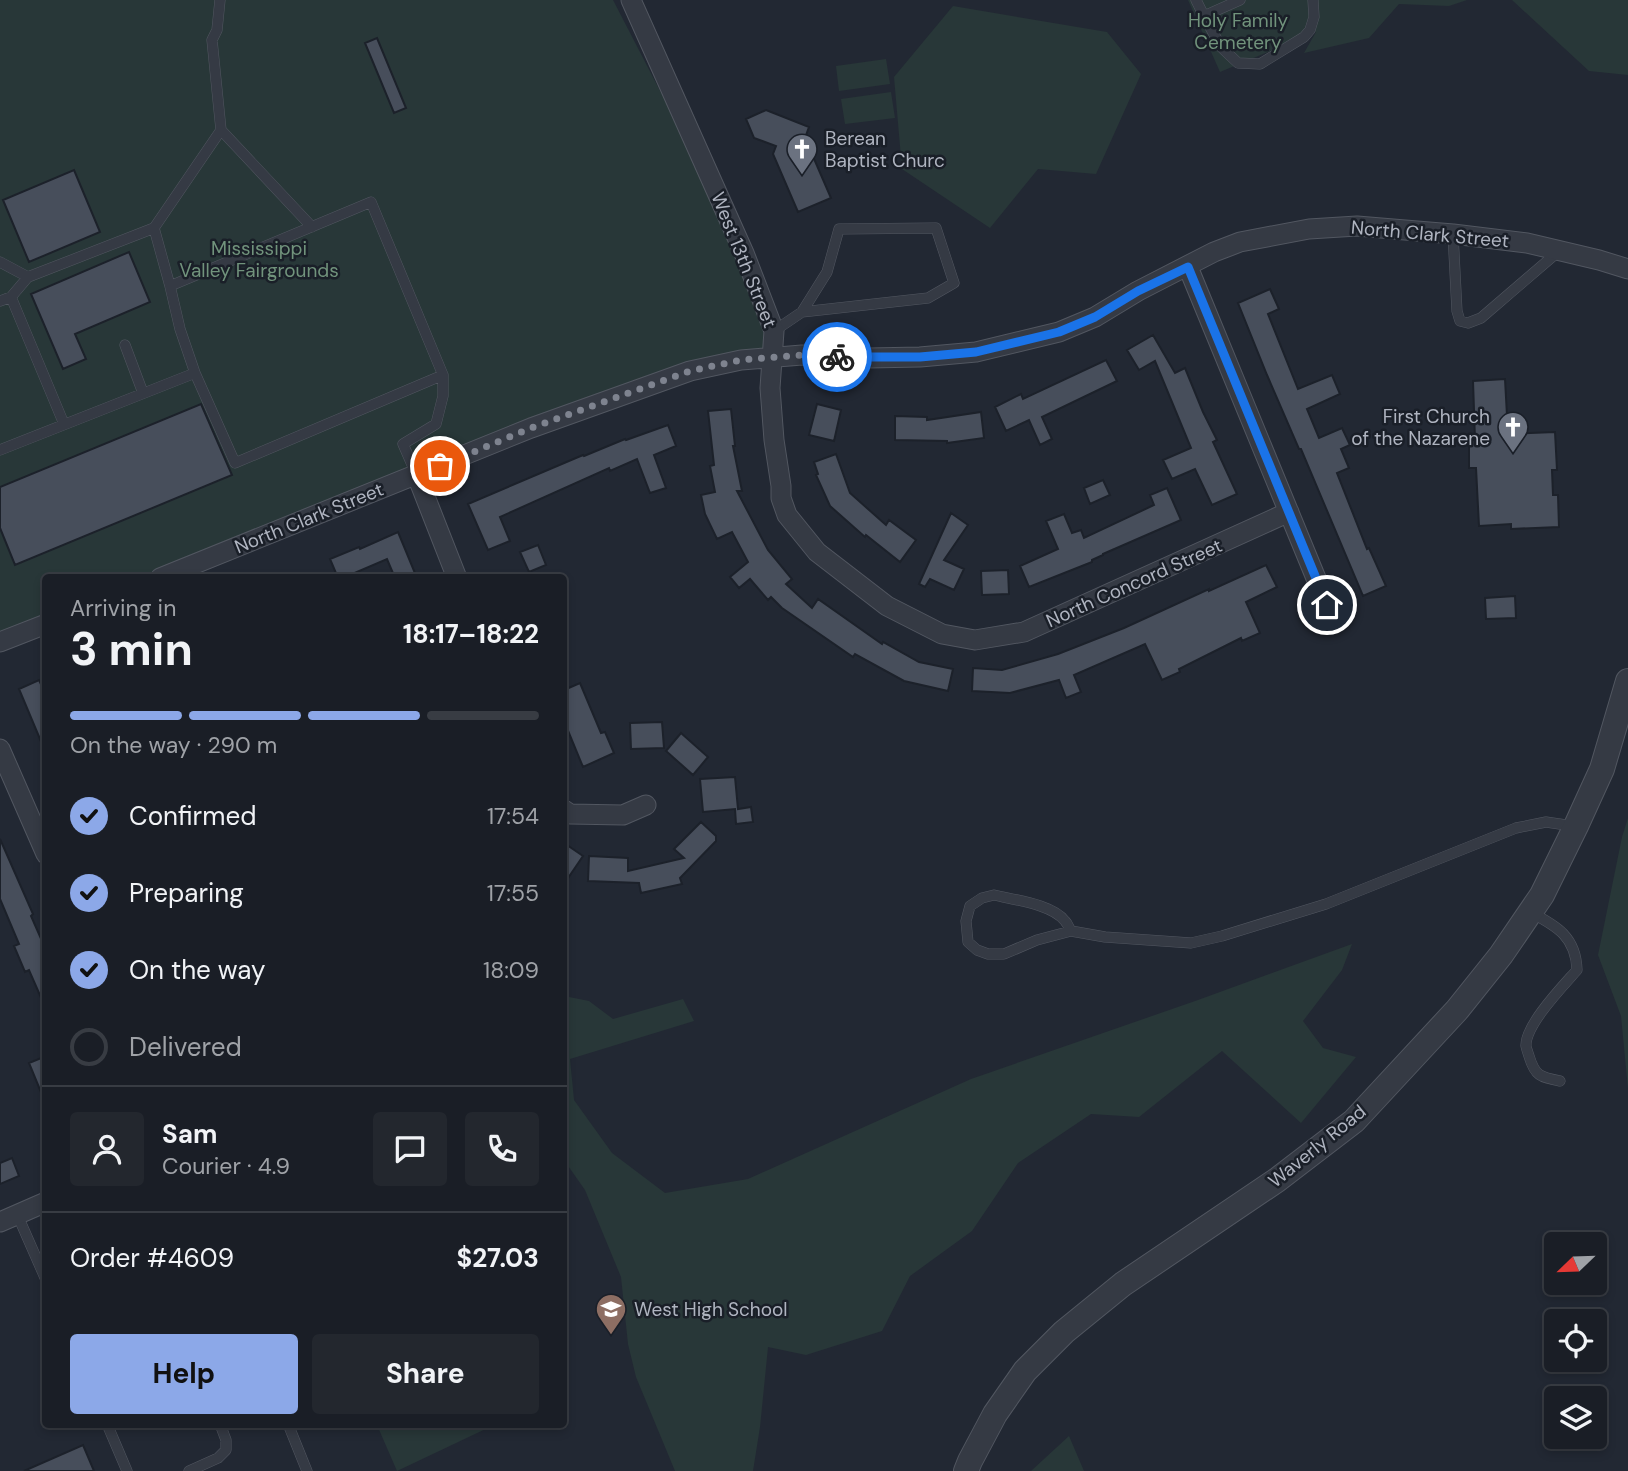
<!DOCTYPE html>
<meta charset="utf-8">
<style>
body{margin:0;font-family:"DM Sans",sans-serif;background:#23272e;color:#f1f3f6;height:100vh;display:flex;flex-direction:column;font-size:26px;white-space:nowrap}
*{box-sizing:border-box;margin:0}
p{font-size:23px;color:#9fa2a7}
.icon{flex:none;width:38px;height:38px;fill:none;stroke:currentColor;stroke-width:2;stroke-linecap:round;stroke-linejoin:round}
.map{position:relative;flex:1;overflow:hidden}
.drawer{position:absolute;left:42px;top:574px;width:525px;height:854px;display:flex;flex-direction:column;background:#1a1e26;border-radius:7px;box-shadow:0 4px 10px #0003,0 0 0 2px #383c43}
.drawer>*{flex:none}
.needle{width:46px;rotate:247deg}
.fabs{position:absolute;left:1544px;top:1232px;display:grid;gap:14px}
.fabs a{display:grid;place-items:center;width:63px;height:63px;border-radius:7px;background:#1a1e26;box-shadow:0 4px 10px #0003,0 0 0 2px #383c43;font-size:35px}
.pin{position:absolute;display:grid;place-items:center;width:60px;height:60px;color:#fff;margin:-30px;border:4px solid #fff;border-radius:50%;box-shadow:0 2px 7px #0007}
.courier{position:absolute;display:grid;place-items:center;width:70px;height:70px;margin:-35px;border:5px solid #1a73e8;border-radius:50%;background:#fff;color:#222;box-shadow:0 2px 9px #0007}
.head em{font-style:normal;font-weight:700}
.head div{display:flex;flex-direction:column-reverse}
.head{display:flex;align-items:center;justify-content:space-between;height:119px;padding:0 28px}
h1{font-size:46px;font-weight:700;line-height:52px}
.bar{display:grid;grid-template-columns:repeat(4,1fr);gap:10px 7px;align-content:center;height:84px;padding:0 28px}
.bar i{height:9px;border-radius:5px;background:#383c43}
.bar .on{background:#8ca8e8}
.bar p{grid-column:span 4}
.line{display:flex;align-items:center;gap:18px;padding:0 28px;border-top:2px solid #383c43}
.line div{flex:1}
.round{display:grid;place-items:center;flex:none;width:74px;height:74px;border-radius:7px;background:#23272e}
ol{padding:0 28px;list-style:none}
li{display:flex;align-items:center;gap:21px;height:77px}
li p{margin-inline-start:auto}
li .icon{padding:7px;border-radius:50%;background:#8ca8e8;color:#111;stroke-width:4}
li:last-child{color:#9fa2a7}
li i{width:38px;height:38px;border:4px solid #383c43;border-radius:50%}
.cta{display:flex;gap:14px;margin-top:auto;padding:14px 28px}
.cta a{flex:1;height:80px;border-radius:7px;background:#8ca8e8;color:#111;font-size:28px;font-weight:700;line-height:80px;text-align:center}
.cta a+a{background:#23272e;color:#f1f3f6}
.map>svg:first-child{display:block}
</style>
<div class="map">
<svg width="1628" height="1471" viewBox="0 0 1628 1471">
<rect width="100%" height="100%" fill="#222833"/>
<path fill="#283738" d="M 0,0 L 613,0 L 744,253 L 772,358 L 690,371 L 160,577 L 46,578 L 45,624 L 0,642 Z
M 1188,0 L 1467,0 L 1449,6 L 1399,4 L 1369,38 L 1304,53 L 1316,32 L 1220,72 Z
M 1512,0 L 1628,0 L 1628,75 L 1589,71 Z
M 953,6 L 1107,32 L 1141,74 L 1096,174 L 1038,169 L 990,228 L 902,169 L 894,77 Z
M 886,59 L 890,84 L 839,91 L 836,66 Z
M 891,92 L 895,118 L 845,124 L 841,99 Z
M 1628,818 L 1628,1089 L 1621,1016 L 1598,955 L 1622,837 Z
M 1352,944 L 1342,970 L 1303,1021 L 1323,1048 L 1356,1057 L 1301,1123 L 1222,1051 L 1139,1117 L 1091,1114 L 1018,1163 L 972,1231 L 910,1276 L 882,1331 L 806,1355 L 768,1347 L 760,1427 L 753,1471 L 675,1471 L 636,1377 L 628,1344 L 621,1277 L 585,1190 L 564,1160 L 564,996 L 589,1001 L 613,1019 L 683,999 L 694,1021 L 570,1059 L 574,1100 L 612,1153 L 665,1193 L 748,1179 L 971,1079 L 1198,1000 Z
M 377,1425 L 494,1425 L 397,1471 Z
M 1069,1436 L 1084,1471 L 1031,1471 Z"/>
<path fill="#474e5b" stroke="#1c212a" stroke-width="2" d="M 377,38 L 406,108 L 394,113 L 365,43 Z
M 766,110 L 809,127 L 805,138 L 831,198 L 798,212 L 773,154 L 776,146 L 754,138 L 746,119 Z
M 74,170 L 100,232 L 29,262 L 3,200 Z
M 129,252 L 150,302 L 75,334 L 86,359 L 63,369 L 31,294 Z
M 1270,289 L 1279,309 L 1268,314 L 1298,389 L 1332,375 L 1340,394 L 1307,409 L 1319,438 L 1342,428 L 1350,445 L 1341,449 L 1349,468 L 1337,473 L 1367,549 L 1369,548 L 1386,586 L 1363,596 L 1301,449 L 1299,449 L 1267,375 L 1238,303 Z
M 1153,335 L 1175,373 L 1185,368 L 1203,412 L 1217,440 L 1213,442 L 1237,494 L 1212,505 L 1195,469 L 1172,479 L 1163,460 L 1191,448 L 1155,361 L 1139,370 L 1127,350 Z
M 1106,360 L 1117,381 L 1042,417 L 1052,439 L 1040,445 L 1029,420 L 1006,431 L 995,407 L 1021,394 L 1023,399 Z
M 1505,379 L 1508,434 L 1555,432 L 1557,470 L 1552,470 L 1553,495 L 1558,495 L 1559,527 L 1511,529 L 1511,524 L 1479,526 L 1476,468 L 1469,468 L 1469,441 L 1475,440 L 1473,381 Z
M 201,404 L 232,475 L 15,565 L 0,528 L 0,487 Z
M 817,404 L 841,410 L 834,441 L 809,435 Z
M 731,409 L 735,446 L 733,446 L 742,491 L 737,491 L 768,550 L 792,579 L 786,584 L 812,608 L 818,599 L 882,644 L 883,642 L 919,662 L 953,669 L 948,691 L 904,681 L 855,654 L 853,657 L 782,608 L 771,597 L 768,600 L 750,579 L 739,588 L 730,577 L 748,562 L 732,532 L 717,539 L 705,514 L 701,495 L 715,492 L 710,466 L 714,465 L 708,411 Z
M 981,412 L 984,438 L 947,443 L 947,441 L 895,440 L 895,416 L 927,417 L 927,420 Z
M 668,425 L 676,446 L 654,455 L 666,488 L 650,493 L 637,459 L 610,471 L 609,468 L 500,517 L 510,541 L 488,550 L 468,504 L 583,455 L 584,456 L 625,439 L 626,440 Z
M 836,454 L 850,493 L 886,525 L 889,520 L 916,540 L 900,562 L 866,535 L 865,537 L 830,506 L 816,475 L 818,474 L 814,462 Z
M 1103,480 L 1110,495 L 1090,504 L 1084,488 Z
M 1167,488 L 1181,520 L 1103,554 L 1103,555 L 1092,560 L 1092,562 L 1029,587 L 1020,566 L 1058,549 L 1046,521 L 1064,514 L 1072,533 L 1081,530 L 1084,538 L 1154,505 L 1150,495 Z
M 951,513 L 968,525 L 944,560 L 964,569 L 954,590 L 930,579 L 925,587 L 919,584 Z
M 398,532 L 417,578 L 395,578 L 387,559 L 343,578 L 338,578 L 330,559 L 359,547 L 360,549 Z
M 538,545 L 546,565 L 529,572 L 520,552 Z
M 1266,565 L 1277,587 L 1246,602 L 1260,633 L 1242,641 L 1241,638 L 1179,669 L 1180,672 L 1162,680 L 1145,644 L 1074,675 L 1081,692 L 1066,698 L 1059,680 L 1010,693 L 972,691 L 973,668 L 1002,670 L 1058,654 L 1124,628 L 1209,589 L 1209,591 Z
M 1008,570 L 1009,594 L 982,595 L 981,571 Z
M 1515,596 L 1516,618 L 1486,619 L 1485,598 Z
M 39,680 L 46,695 L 45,751 L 19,689 Z
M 580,683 L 601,733 L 605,732 L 614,753 L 583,767 L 564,721 L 564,690 Z
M 662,722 L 664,748 L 631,749 L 630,723 Z
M 681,733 L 708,757 L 693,775 L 666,751 Z
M 735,777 L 738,809 L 751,807 L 753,822 L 736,824 L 735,809 L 703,812 L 700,779 Z
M 701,822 L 716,836 L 716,841 L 680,878 L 682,884 L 641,893 L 639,883 L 588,881 L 589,856 L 628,858 L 628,871 L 684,858 L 674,849 Z
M 0,839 L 33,914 L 31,916 L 46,950 L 46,1009 L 29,970 L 25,972 L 14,946 L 19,944 L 0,899 Z
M 564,843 L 583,856 L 564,884 Z
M 46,1056 L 46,1102 L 45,1102 L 29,1063 Z
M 12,1158 L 19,1176 L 0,1184 L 0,1163 Z
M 83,1445 L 94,1471 L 24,1471 Z"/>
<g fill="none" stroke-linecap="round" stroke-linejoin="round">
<g stroke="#525761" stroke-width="11">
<path id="service" d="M 1196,0 L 1204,16
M 1240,0 L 1204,16 L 1221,47 L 1238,63 L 1260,64 L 1304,37 L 1310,30 L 1314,17 L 1313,0
M 221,130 L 312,227
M 936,228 L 954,283 L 928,298 L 802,312 L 827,272 L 839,229 Z
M 1453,234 L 1457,311 L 1460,321 L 1468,323 L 1481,318 L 1559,251
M 0,262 L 28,277
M 170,286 L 371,202 L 443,375 L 443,396 L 436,424 L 403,444 L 417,476
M 11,297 L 28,277 L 154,228
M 0,301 L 11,297 L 64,424
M 774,331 L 802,312
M 125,345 L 143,393
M 195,373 L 235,463 L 443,375
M 0,450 L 195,373 L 180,329 L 170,286 L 154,228 L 221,130 L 212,40 L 217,30 L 220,0
M 994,895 C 1014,900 1052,904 1065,921 C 1068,924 1069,928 1071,931 L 1037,940 L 1004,954 L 988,954 L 977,950 L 968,942 L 966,921 L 970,906 L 982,898 Z
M 1530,912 C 1557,926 1576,937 1577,970 C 1563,986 1525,1025 1526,1046 C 1526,1047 1529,1056 1529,1056 C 1535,1076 1540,1077 1560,1081
M 1071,931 L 1105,937 L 1191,943 L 1222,936 L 1326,904 L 1516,828 L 1546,822 L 1573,826
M 17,1214 L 46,1280
M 107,1424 L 127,1471
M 288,1424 L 307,1471
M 189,1471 L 218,1458 L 226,1450 L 226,1440 L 220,1424"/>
</g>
<g stroke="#525761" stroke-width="21">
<path id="minor" d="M 631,0 L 744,253 L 774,331 L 770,388 L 774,440 L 781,486 L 781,498 L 787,515 L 817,552 L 887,606 L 942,634 L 975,640 L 1024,632 L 1289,512
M 1188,267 L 1327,605
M 417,476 L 457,578
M 160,578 L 531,428 L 690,371 L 741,360 L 802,355 L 869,358 L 920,357 L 976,352 L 1059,332 L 1095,317 L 1138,291 L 1214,252 L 1240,242 L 1309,229 L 1357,226 L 1453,234 L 1527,243 L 1599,260 L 1628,269
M 0,642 L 46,624
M 0,749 L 46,854
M 564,810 L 570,814 L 623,815 L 646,805
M 0,1222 L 46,1202"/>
</g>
<g stroke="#525761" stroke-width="26">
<path id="tertiary" d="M 966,1471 L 970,1461 L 995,1414 L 1025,1371 L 1064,1332 L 1123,1284 L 1277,1180 L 1354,1121 L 1457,1010 L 1501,955 L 1542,895 L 1576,826 L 1602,769 L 1628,681"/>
</g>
<use href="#service" stroke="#353a44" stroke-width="10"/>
<use href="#minor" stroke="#353a44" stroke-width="19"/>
<use href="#tertiary" stroke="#353a44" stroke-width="24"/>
</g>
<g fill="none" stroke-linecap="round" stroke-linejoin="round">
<path stroke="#7e838f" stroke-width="7" stroke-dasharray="0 12.6" d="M 440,466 L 531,428 L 690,371 L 741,360 L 802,355 L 837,357"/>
<path stroke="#1a73e8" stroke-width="9" d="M 837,357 L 920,357 L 976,352 L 1059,332 L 1095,317 L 1138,291 L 1188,267 L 1327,605"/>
</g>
<defs>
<g id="church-pin" transform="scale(1.575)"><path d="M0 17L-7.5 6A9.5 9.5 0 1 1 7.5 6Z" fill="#6b7280" stroke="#1a1f28"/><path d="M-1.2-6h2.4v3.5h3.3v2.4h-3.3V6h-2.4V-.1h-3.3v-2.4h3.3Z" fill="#fff"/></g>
<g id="school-pin" transform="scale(1.575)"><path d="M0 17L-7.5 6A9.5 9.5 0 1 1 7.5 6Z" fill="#8d6e63" stroke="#1a1f28"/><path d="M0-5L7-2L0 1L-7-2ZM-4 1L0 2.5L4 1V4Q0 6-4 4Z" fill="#fff"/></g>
</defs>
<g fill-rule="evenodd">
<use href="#church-pin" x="802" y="149"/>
<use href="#church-pin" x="1513" y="427"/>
<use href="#school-pin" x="611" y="1309"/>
</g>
<g text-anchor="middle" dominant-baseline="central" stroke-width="5" stroke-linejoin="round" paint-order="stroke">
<g font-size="19" fill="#71937c" stroke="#1a1f28">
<text x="1238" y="20">Holy Family<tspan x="1238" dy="22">Cemetery</tspan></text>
<text x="259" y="248">Mississippi<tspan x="259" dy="22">Valley Fairgrounds</tspan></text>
</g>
<g font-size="19" fill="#afb4c0" stroke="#1a1f28" text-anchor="start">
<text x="825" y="138">Berean<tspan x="825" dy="22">Baptist Churc</tspan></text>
<text x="1490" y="416" text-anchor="end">First Church<tspan x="1490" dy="22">of the Nazarene</tspan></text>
<text x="634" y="1309">West High School</text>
</g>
<g font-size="19" fill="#afb4c0" stroke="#1a1f28">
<text transform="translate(1430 234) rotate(5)">North Clark Street</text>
<text transform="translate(744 260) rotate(68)">West 13th Street</text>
<text transform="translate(309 518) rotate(-22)">North Clark Street</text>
<text transform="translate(1134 583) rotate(-24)">North Concord Street</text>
<text transform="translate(1317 1146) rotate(-39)">Waverly Road</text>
</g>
</g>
</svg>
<div class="fabs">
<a><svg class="needle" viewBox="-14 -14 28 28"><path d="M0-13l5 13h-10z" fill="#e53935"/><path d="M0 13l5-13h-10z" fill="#9fa2a7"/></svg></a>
<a><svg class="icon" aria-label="locate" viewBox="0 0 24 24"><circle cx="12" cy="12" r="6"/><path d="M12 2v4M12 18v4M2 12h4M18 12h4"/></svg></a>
<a><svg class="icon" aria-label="layers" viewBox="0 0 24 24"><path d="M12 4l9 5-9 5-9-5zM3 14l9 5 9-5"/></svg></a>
</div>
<div class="pin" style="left:440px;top:466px;background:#ea580c"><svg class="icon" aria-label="bag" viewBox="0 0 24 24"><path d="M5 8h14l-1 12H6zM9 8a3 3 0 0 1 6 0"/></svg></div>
<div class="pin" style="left:1327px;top:605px;background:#1f2937"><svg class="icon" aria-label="home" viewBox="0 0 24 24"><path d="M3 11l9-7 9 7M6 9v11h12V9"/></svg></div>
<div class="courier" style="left:837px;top:357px"><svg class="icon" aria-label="bike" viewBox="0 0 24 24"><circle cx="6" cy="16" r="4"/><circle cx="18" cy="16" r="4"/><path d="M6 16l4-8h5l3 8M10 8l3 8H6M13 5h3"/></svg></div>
<section class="drawer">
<div class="head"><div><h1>3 min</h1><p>Arriving in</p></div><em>18:17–18:22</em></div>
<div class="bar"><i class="on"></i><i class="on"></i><i class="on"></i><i></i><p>On the way · 290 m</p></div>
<ol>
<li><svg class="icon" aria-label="check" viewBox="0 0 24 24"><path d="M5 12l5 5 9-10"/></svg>Confirmed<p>17:54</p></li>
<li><svg class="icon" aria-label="check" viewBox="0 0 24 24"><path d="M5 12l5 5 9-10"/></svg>Preparing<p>17:55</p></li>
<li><svg class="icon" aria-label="check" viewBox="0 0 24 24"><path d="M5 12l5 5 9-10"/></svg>On the way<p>18:09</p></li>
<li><i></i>Delivered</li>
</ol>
<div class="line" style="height:126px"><a class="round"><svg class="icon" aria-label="person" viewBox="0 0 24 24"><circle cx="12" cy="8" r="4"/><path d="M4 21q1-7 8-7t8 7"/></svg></a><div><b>Sam</b><p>Courier · 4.9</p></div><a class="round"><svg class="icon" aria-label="chat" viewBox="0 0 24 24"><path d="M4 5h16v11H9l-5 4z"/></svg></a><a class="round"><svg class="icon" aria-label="phone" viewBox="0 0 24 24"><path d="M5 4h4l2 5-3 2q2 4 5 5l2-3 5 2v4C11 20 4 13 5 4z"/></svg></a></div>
<div class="line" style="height:91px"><div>Order #4609</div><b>$27.03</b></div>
<div class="cta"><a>Help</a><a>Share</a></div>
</section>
</div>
